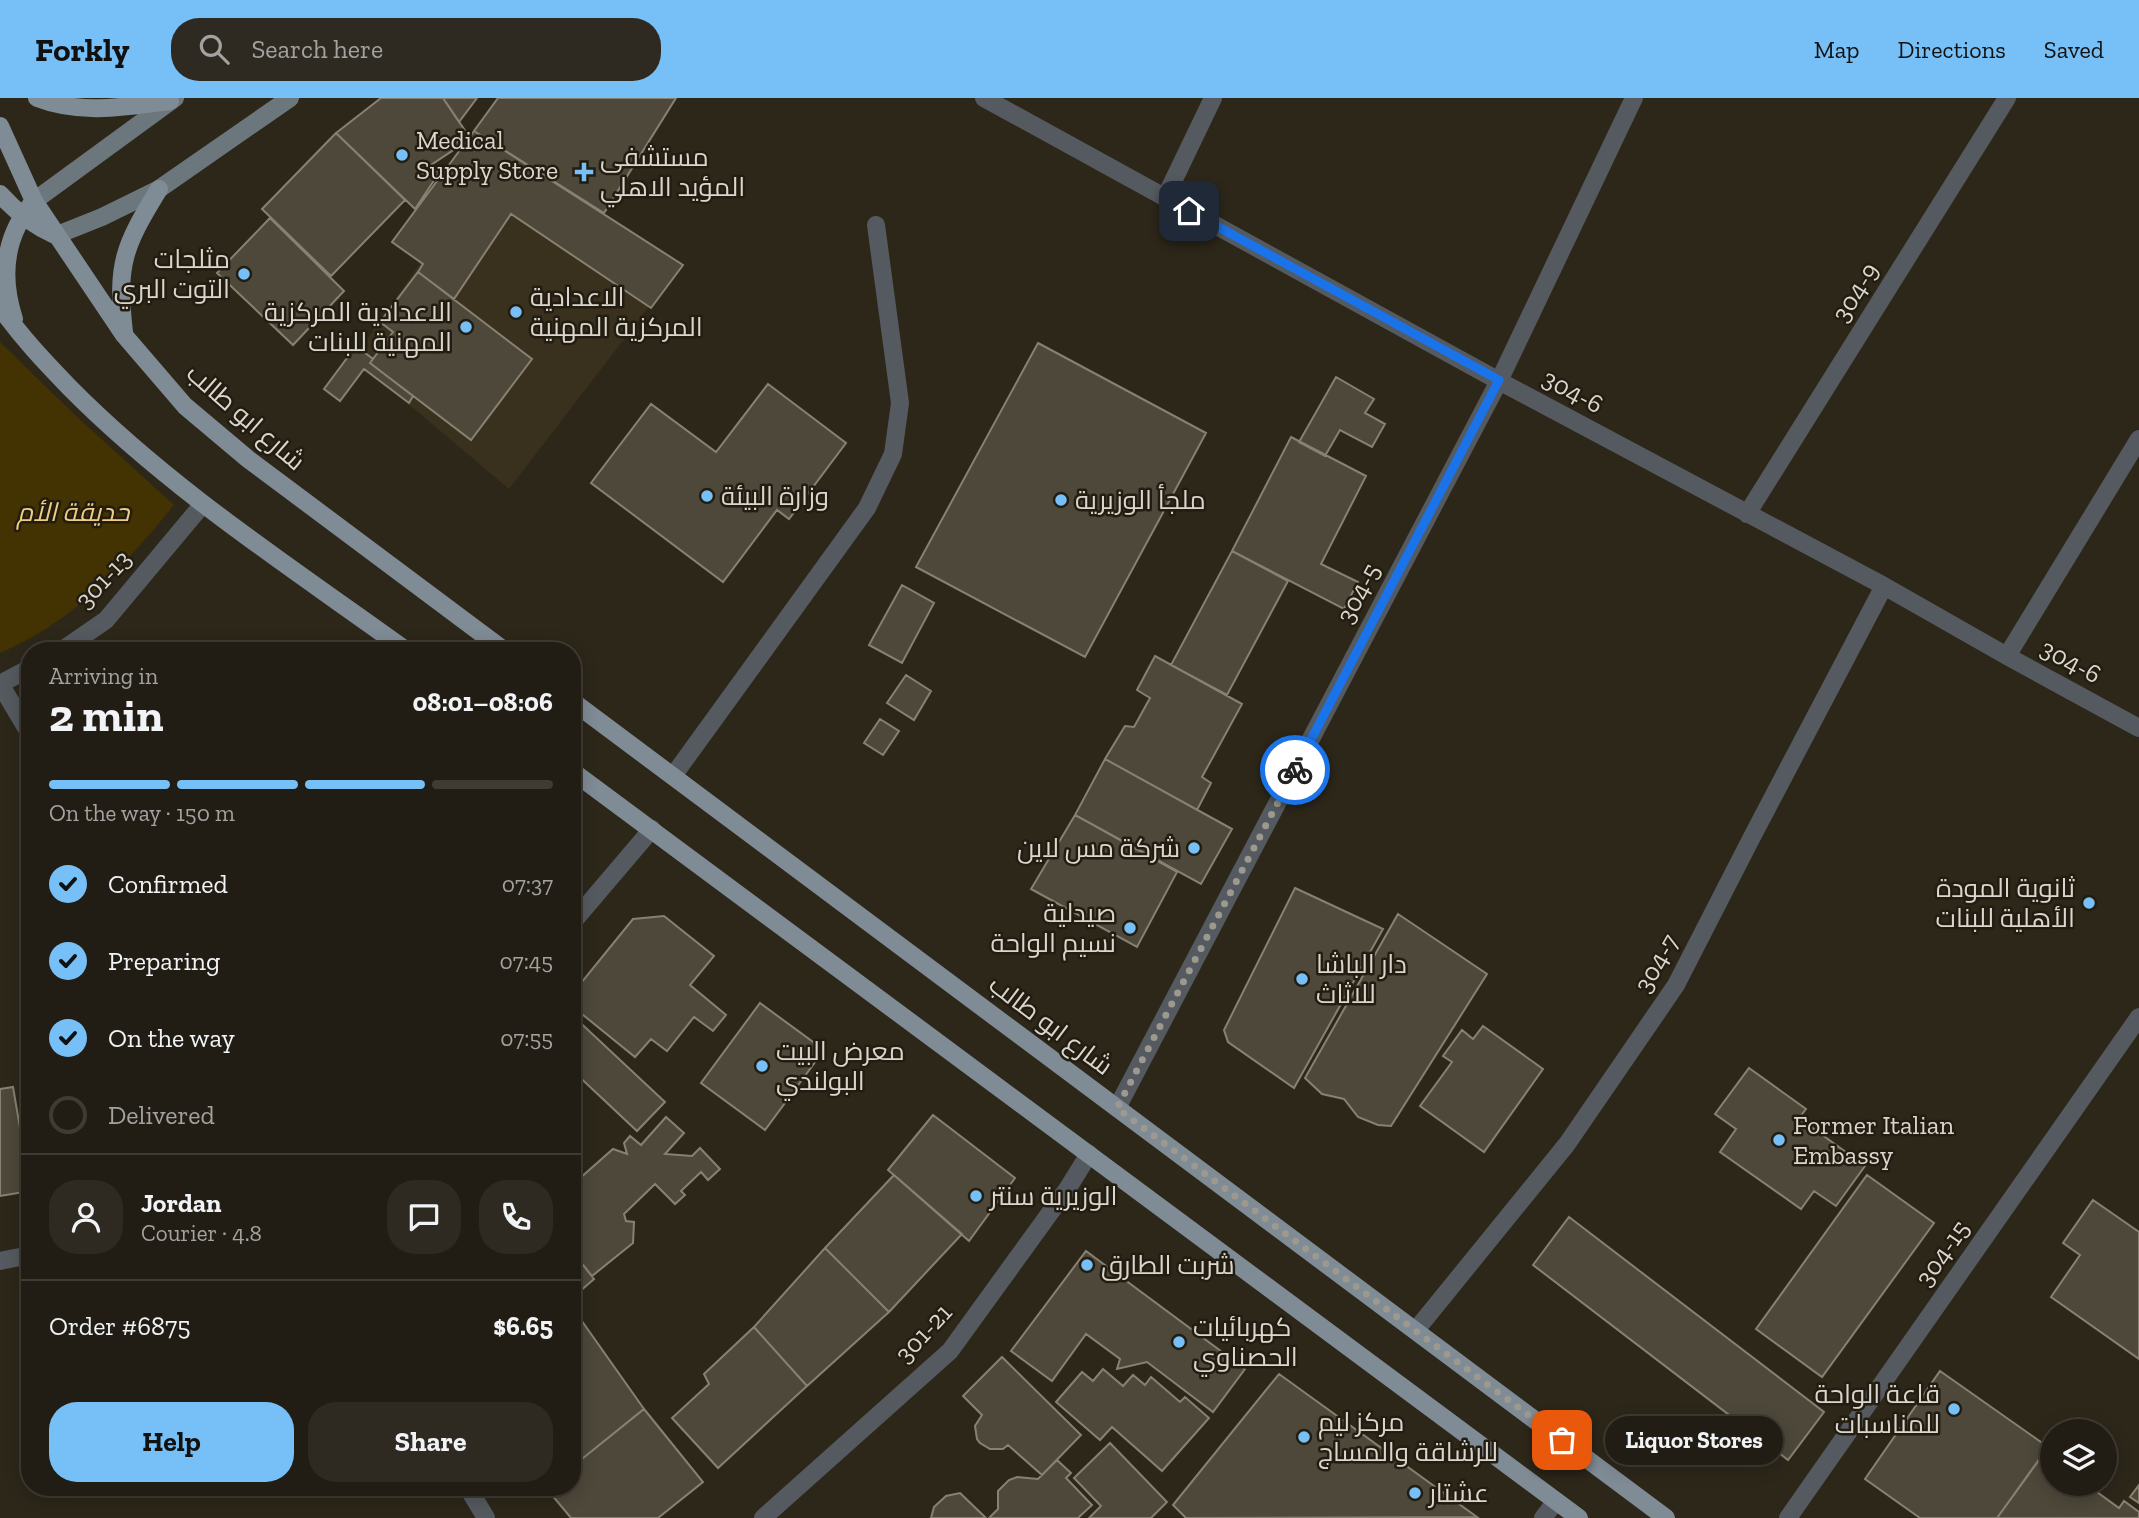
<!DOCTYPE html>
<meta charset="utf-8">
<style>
body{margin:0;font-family:"Zilla Slab",Cairo,serif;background:#2e2a22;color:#f1f3f6;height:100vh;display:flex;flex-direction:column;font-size:26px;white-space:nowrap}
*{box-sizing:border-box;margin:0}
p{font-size:23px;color:#a2a2a0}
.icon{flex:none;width:38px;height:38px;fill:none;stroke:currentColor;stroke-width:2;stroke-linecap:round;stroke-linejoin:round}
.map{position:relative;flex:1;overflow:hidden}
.drawer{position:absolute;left:21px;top:544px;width:560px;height:854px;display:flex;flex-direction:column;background:#221d14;border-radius:28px;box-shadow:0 4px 18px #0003,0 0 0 2px #3f3b34}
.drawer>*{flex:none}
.buttons{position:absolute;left:2040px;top:1321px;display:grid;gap:14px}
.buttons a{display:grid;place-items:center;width:77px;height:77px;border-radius:50%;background:#221d14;box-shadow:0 4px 18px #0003,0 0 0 2px #3f3b34;font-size:35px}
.pin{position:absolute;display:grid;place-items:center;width:60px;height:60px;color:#fff;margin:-30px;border-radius:14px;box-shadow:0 4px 10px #0006}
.courier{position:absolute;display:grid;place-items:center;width:70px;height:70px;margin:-35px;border:5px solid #1a73e8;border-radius:50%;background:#fff;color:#222;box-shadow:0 2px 9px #0007}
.bubble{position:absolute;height:49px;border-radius:24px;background:#221d14;box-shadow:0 4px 18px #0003,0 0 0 2px #3f3b34;font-size:23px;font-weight:700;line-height:49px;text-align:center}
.headline em{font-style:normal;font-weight:700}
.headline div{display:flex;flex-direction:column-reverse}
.headline{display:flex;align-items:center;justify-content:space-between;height:119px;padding:0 28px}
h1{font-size:46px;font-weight:700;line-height:52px}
.bar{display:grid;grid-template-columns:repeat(4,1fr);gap:10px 7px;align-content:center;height:84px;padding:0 28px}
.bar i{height:9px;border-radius:5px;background:#3f3b34}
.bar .current{background:#77c0f7}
.bar p{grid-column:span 4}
.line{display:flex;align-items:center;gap:18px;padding:0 28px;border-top:2px solid #3f3b34}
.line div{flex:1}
.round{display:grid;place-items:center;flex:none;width:74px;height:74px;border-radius:28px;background:#2e2a22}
ol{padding:0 28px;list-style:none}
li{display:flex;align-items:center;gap:21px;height:77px}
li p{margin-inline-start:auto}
li .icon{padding:7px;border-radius:50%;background:#77c0f7;color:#111;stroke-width:4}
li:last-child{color:#a2a2a0}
li i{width:38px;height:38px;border:4px solid #3f3b34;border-radius:50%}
.cta{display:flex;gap:14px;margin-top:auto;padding:14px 28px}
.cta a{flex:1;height:80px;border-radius:28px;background:#77c0f7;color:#111;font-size:28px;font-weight:700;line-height:80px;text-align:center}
.cta a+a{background:#2e2a22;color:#f1f3f6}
header{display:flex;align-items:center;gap:42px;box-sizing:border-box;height:98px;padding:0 35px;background:#77c0f7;color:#111}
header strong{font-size:33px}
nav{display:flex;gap:38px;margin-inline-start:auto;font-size:24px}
.search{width:490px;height:63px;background:#2e2a22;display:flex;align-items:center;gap:18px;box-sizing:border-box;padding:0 24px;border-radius:28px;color:#a2a2a0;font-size:26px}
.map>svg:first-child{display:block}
</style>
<header>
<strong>Forkly</strong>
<div class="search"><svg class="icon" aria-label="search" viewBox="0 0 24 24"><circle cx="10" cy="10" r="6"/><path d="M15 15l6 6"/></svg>Search here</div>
<nav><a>Map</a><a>Directions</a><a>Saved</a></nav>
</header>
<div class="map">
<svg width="2139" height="1420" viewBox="0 0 2139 1420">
<rect width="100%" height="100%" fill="#2d271a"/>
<path fill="#39301d" d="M 498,54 L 681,167 L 509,391 L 354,260 Z"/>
<path fill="#433202" d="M 0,244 L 76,318 L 174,407 C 123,469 75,523 0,555 Z"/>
<path fill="#4e483a" stroke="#888172" stroke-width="2" d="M 381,0 L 443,0 L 466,34 L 458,44 L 461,47 L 431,67 L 439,75 L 415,111 L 336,35 Z
M 443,0 L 477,0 L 459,24 Z
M 498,0 L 676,0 L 604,115 L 474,33 Z
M 474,33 L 683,167 L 651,210 L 511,116 L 454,201 L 418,174 L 423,166 L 392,144 Z
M 336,35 L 405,102 L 331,178 L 262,111 Z
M 270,120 L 344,193 L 293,247 L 217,175 Z
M 418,174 L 532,261 L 471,342 L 370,265 L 393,234 L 380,224 Z
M 1038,245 L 1206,335 L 1085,559 L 916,469 Z
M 356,248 L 373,261 L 370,265 L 413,298 L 409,305 L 364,271 L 340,303 L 324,291 Z
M 1336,279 L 1374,301 L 1365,315 L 1385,326 L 1372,349 L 1340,332 L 1325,358 L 1299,344 Z
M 768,286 L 846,345 L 789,421 L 777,412 L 723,484 L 591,385 L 651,306 L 716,354 Z
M 1291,339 L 1366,378 L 1321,466 L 1358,484 L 1344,511 L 1232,453 Z
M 1232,453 L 1288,483 L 1227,597 L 1171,567 Z
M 902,487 L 934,505 L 902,565 L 869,547 Z
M 1155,558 L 1242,606 L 1202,679 L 1211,685 L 1197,712 L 1105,661 L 1125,628 L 1134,629 L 1150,600 L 1137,592 Z
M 906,577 L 931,593 L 914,622 L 887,605 Z
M 880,621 L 899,633 L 883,657 L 864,645 Z
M 1105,661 L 1232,731 L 1201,786 L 1075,717 Z
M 1075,717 L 1177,774 L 1137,849 L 1031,791 Z
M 1295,790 L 1383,831 L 1294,990 L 1228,944 L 1224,932 Z
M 1398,816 L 1487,876 L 1391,1028 L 1378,1027 L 1358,1019 L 1344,1001 L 1322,996 L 1305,980 Z
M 664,818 L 714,858 L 690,887 L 726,917 L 713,933 L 694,919 L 667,953 L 651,941 L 635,959 L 572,908 L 572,896 L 633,821 Z
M 760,905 L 824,952 L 765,1032 L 701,985 Z
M 572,917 L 665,1004 L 637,1033 L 572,972 Z
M 1483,928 L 1543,971 L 1484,1054 L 1420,1008 L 1452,964 L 1443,958 L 1462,932 L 1473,941 Z
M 1749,970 L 1806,1011 L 1799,1020 L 1865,1068 L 1836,1108 L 1814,1093 L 1801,1111 L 1720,1054 L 1736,1031 L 1715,1016 Z
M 13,989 L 20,1030 L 30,1028 L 30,1093 L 0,1098 L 0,991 Z
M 933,1017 L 1015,1080 L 969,1143 L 888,1072 Z
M 666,1019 L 684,1035 L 665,1056 L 692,1058 L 700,1050 L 720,1071 L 708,1082 L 701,1074 L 681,1093 L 685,1097 L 675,1106 L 655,1086 L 624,1116 L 626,1123 L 634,1124 L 633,1145 L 592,1178 L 572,1153 L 572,1138 L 581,1136 L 581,1131 L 572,1129 L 572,1090 L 580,1091 L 579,1081 L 613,1051 L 627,1056 L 624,1045 L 630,1038 L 641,1047 Z
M 894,1077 L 962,1136 L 889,1214 L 825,1150 Z
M 1867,1077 L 1934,1125 L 1822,1279 L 1756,1231 Z
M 2093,1102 L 2139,1134 L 2139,1261 L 2051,1199 L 2080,1157 L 2063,1145 Z
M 1569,1119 L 1824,1314 L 1788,1362 L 1533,1167 Z
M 825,1150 L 889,1214 L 807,1288 L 754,1229 Z
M 1086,1153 L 1245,1271 L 1213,1314 L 1147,1264 L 1117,1271 L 1120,1261 L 1086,1236 L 1052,1283 L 1011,1253 Z
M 579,1162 L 594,1181 L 572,1200 L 572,1166 Z
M 572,1209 L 644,1311 L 572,1369 Z
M 754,1229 L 807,1288 L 718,1370 L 672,1320 L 709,1286 L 704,1276 Z
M 1002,1259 L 1081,1337 L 1042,1377 L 1008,1347 L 1003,1351 L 990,1351 L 980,1345 L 977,1341 L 975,1328 L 982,1317 L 963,1298 Z
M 1103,1271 L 1123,1288 L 1133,1277 L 1145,1287 L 1151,1279 L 1180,1304 L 1185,1299 L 1209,1320 L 1162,1373 L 1112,1329 L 1100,1342 L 1056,1304 L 1082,1274 L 1093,1283 Z
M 1940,1273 L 2048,1349 L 1997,1420 L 1920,1420 L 1865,1381 Z
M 1279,1276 L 1477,1419 L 1186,1420 L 1173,1407 Z
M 644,1311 L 703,1384 L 658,1420 L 571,1420 L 546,1390 L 572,1390 L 572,1369 Z
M 2053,1343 L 2053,1386 L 2086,1386 L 2119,1410 L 2124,1403 L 2139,1414 L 2139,1420 L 1997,1420 Z
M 1110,1345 L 1167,1404 L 1151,1420 L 1089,1420 L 1101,1408 L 1074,1380 Z
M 1057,1362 L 1071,1375 L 1066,1380 L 1092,1407 L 1078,1420 L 989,1420 L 998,1411 L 998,1393 L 1009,1382 L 1017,1379 L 1038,1381 Z
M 2139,1387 L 2139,1405 L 2130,1399 Z
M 960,1395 L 986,1420 L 931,1420 L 934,1409 L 946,1398 Z"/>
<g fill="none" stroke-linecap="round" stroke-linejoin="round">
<path stroke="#545a5f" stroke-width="18" d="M 673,678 L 867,410 L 893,356 L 900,305 L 876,127"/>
<path stroke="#545a5f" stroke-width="18" d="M 984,0 L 1499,283 L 1884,488 L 2007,558 L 2139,630
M 1165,100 L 1213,0
M 1747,416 L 2007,0
M 61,553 L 106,522 L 203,406
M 2007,558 L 2139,341
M 0,586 L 30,636
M 0,586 L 30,570
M 572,825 L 652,731
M 1117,1010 L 1499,283 L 1634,0
M 0,1163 L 30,1157
M 1416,1232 L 1567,1046 L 1676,887 L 1754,735 L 1884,488
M 468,1390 L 486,1420
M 763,1420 L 950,1253 L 1068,1090 L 1089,1056
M 1543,1420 L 1556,1403
M 1788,1420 L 2139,919"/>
<path stroke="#6c767d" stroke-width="18" d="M 34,103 L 175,0
M 57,137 L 102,119 L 159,91 L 290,0"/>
<path stroke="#7f8b95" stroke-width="18" d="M 37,0 C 80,17 125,9 170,3
M 0,28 L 34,103 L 124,237 L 185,308 L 248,361 L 505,553
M 0,96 C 16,114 33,127 55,137
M 0,209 C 21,239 45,264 70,290 C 170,391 292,470 407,553
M 14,221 C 0,178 4,138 34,103
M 124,234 C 116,166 124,148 159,91
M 572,603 L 1666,1420
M 572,673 L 1579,1420"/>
</g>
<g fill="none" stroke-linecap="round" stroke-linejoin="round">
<path stroke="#9d998f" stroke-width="7" stroke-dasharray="0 12.6" d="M 1295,672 L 1117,1010 L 1562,1342"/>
<path stroke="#1a73e8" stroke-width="9" d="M 1189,113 L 1499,282 L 1295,672"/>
</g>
<g fill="#77c0f7" stroke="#231d11" stroke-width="2.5">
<circle cx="402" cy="57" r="7"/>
<path d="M580.5 63.5h7v7h7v7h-7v7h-7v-7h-7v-7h7z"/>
<circle cx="244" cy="176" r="7"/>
<circle cx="516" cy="214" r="7"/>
<circle cx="466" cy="229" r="7"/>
<circle cx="707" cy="398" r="7"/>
<circle cx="1061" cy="402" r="7"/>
<circle cx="1194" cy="750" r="7"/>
<circle cx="2089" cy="805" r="7"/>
<circle cx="1130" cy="830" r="7"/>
<circle cx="1302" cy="881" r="7"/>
<circle cx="762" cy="968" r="7"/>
<circle cx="1779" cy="1042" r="7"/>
<circle cx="976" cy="1098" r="7"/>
<circle cx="1087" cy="1167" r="7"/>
<circle cx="1179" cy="1244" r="7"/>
<circle cx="1954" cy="1311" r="7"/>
<circle cx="1304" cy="1339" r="7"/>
<circle cx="1415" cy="1395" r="7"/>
</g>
<g text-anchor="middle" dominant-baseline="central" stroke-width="5" stroke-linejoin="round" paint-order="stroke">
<g font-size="26" fill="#dad6ce" stroke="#231d11" text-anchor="start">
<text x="416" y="42">Medical<tspan x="416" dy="30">Supply Store</tspan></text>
<text x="600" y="59">مستشفى<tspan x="600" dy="30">المؤيد الاهلي</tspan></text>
<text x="230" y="161" text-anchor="end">مثلجات<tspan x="230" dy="30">التوت البري</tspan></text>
<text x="530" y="199">الاعدادية<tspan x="530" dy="30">المركزية المهنية</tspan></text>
<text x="452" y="214" text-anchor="end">الاعدادية المركزية<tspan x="452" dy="30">المهنية للبنات</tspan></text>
<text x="721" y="398">وزارة البيئة</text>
<text x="1075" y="402">ملجأ الوزيرية</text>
<text x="1180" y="750" text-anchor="end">شركة مس لاين</text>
<text x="2075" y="790" text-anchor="end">ثانوية المودة<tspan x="2075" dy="30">الأهلية للبنات</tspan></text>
<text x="1116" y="815" text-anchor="end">صيدلية<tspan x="1116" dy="30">نسيم الواحة</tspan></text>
<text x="1316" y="866">دار الباشا<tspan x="1316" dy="30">للاثاث</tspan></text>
<text x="776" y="953">معرض البيت<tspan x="776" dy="30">البولندي</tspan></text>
<text x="1793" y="1027">Former Italian<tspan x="1793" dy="30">Embassy</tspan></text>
<text x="990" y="1098">الوزيرية سنتر</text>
<text x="1101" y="1167">شربت الطارق</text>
<text x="1193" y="1229">كهربائيات<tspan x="1193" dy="30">الحصناوي</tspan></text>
<text x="1940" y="1296" text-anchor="end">قاعة الواحة<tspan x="1940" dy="30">للمناسبات</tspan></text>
<text x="1318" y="1324">مركز ليم<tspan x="1318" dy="30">للرشاقة والمساج</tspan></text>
<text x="1429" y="1395">عشتار</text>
</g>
<g font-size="26" fill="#dad6ce" stroke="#231d11">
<text transform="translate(1855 194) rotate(-58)">304-9</text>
<text transform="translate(1573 293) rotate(28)">304-6</text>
<text transform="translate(246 319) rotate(41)">شارع ابو طالب</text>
<text transform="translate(103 481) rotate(-47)">301-13</text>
<text transform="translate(1358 495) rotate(-62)">304-5</text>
<text transform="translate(2071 563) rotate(28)">304-6</text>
<text transform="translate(1656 865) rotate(-60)">304-7</text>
<text transform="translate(1051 927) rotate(37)">شارع ابو طالب</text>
<text transform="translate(1942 1155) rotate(-55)">304-15</text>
<text transform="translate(923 1235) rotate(-47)">301-21</text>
</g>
<g font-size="26" font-style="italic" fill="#efcd82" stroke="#231d11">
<text x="73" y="414">حديقة الأم</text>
</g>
</g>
</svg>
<div class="buttons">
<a><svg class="icon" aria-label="layers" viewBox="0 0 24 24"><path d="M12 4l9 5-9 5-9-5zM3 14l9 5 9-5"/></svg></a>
</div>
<div class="pin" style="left:1562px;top:1342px;background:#ea580c"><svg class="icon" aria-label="bag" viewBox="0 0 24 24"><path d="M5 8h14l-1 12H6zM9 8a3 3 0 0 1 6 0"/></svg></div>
<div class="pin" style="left:1189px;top:113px;background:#1f2937"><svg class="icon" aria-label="home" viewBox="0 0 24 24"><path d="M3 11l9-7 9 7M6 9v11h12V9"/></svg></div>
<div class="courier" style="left:1295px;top:672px"><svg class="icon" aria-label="bike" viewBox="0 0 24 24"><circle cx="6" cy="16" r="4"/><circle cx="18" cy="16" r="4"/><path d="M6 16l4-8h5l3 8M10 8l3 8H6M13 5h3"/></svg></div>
<div class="bubble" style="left:1605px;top:1318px;width:178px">Liquor Stores</div>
<section class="drawer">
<div class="headline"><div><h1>2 min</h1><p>Arriving in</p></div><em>08:01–08:06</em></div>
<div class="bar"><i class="current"></i><i class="current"></i><i class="current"></i><i></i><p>On the way · 150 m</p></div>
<ol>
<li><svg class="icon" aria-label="check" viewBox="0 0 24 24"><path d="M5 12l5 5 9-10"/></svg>Confirmed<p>07:37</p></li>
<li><svg class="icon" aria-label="check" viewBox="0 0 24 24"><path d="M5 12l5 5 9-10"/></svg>Preparing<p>07:45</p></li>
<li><svg class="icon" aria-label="check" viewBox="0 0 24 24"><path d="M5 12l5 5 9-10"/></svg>On the way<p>07:55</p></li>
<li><i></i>Delivered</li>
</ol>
<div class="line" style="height:126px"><a class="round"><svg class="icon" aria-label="person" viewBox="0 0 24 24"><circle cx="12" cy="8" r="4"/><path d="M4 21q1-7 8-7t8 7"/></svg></a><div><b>Jordan</b><p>Courier · 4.8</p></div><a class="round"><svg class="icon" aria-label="chat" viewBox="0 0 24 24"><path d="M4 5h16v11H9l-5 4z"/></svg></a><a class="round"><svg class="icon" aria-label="phone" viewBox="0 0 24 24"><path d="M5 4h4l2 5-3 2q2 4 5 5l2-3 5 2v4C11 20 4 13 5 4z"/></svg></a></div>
<div class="line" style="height:91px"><div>Order #6875</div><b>$6.65</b></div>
<div class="cta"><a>Help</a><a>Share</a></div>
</section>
</div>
